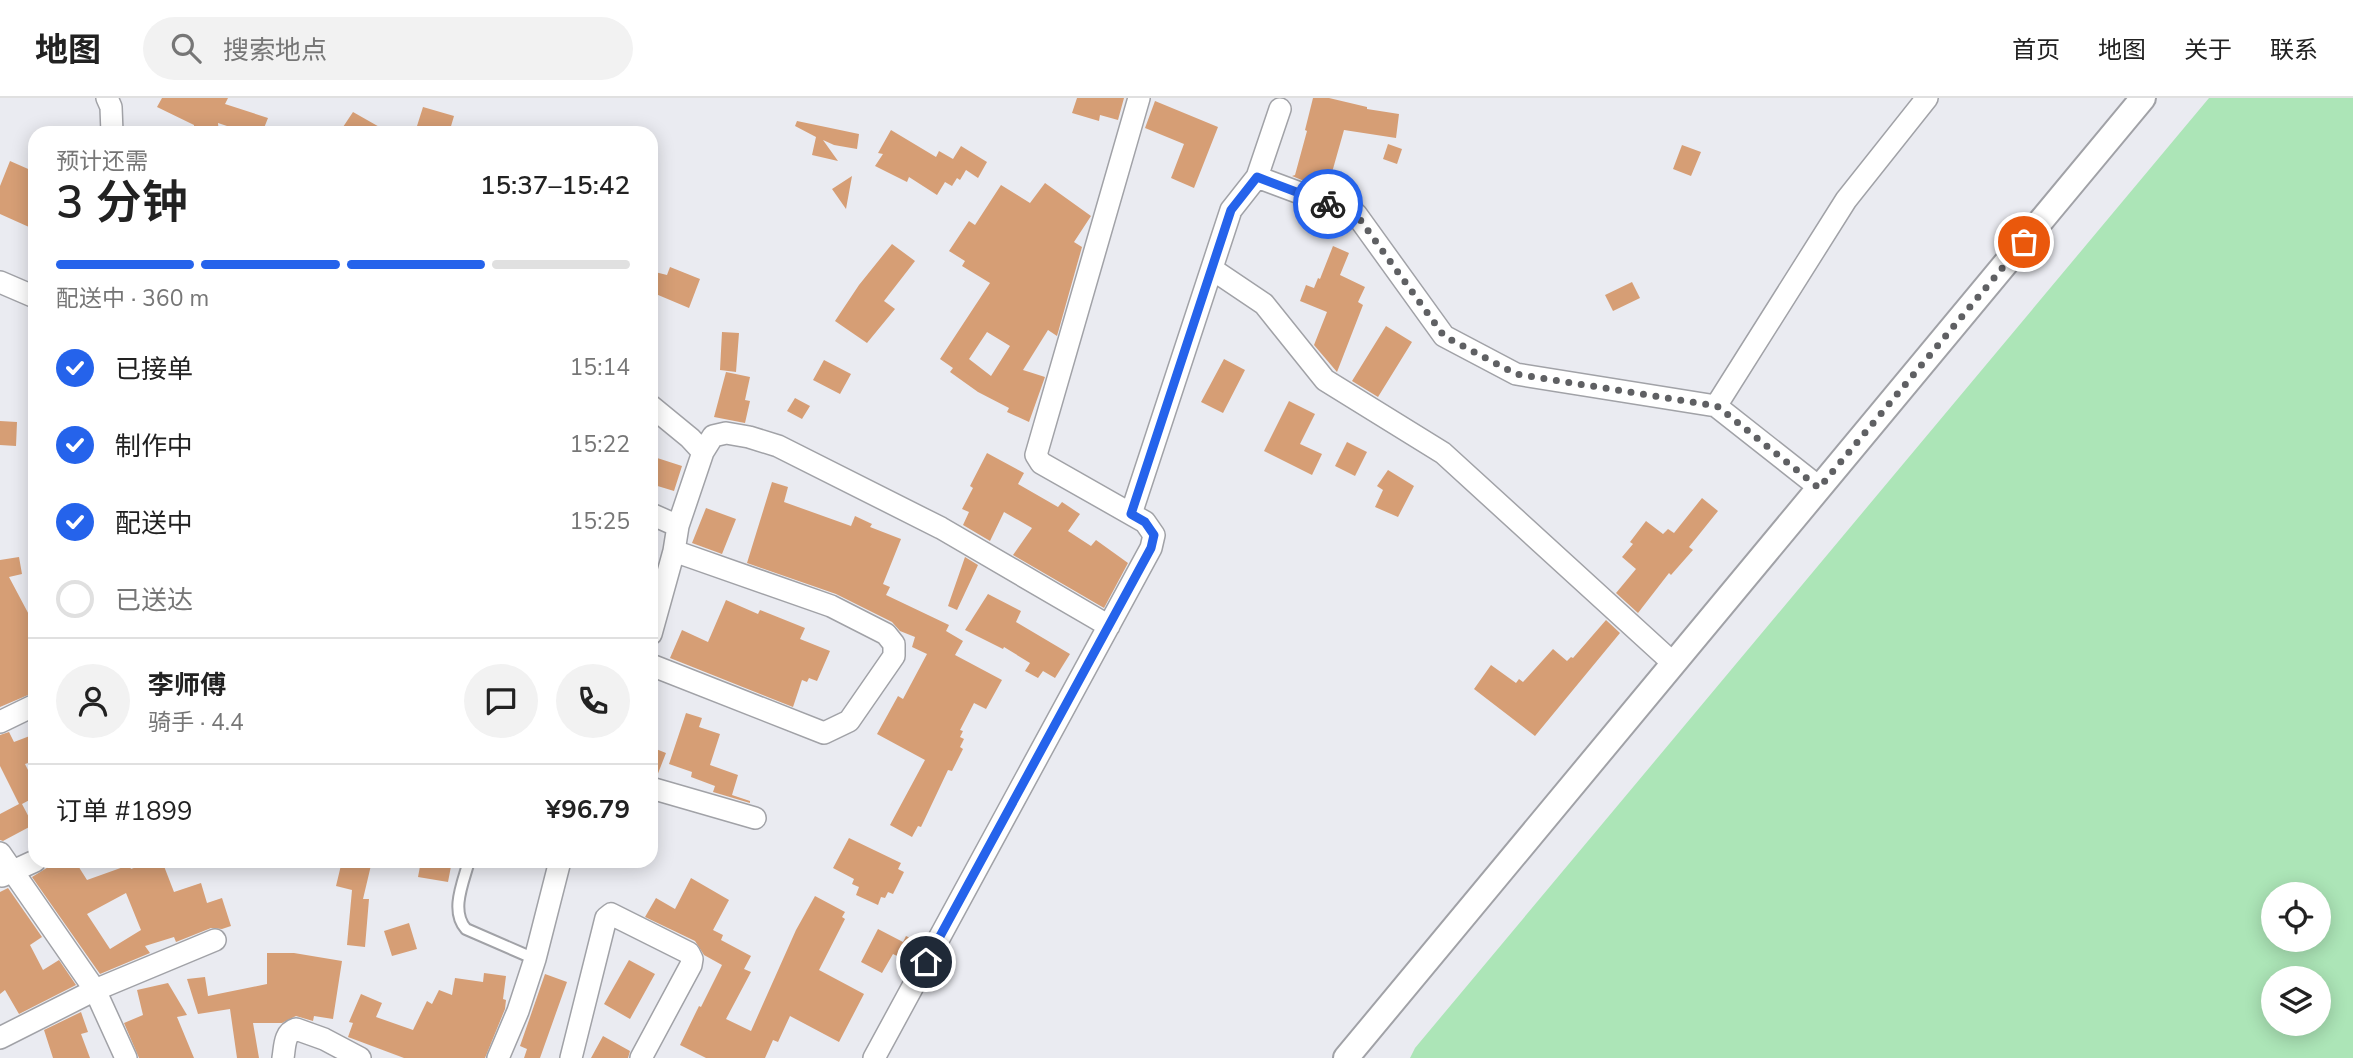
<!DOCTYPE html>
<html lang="zh">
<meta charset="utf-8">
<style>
body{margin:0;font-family:"Nunito Sans","Noto Sans SC",sans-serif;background:#f2f2f2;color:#222;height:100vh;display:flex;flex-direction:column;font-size:26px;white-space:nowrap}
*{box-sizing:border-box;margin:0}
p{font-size:23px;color:#767676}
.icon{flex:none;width:38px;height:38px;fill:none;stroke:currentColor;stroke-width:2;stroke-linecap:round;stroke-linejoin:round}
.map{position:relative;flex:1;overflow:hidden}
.drawer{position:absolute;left:28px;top:28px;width:630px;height:742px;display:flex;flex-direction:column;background:#fff;border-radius:21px;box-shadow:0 4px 18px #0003}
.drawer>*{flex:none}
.fabs{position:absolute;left:2261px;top:784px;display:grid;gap:14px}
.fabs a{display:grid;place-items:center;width:70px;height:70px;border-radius:50%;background:#fff;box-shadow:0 4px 18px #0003;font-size:35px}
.pin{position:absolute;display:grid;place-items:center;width:60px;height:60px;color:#fff;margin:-30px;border:4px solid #fff;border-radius:50%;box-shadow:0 2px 7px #0007}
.courier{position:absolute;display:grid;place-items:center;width:70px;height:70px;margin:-35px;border:5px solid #2563eb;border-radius:50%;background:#fff;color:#222;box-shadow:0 2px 9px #0007}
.headline em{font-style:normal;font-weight:600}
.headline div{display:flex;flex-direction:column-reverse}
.headline{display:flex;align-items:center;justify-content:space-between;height:119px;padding:0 28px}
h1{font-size:46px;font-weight:600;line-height:52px}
.bar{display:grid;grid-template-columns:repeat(4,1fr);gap:10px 7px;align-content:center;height:84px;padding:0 28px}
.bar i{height:9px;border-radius:5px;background:#e0e0e0}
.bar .on{background:#2563eb}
.bar p{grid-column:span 4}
.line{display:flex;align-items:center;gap:18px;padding:0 28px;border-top:2px solid #e0e0e0}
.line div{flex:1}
.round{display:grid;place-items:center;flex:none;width:74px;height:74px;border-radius:37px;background:#f2f2f2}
ol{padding:0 28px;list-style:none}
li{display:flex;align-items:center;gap:21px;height:77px}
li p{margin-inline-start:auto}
li .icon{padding:7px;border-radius:50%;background:#2563eb;color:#fff;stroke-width:4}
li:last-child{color:#767676}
li i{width:38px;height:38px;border:4px solid #e0e0e0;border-radius:50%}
header{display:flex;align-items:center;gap:42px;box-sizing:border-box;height:98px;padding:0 35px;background:#fff;border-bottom:2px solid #e0e0e0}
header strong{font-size:33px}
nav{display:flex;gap:38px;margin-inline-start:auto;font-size:24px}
.search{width:490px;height:63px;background:#f2f2f2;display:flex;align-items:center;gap:18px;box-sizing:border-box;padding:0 24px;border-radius:38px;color:#767676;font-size:26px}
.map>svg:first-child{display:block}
</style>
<header>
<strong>地图</strong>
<div class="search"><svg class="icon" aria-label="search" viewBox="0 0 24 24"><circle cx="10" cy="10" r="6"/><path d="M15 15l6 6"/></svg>搜索地点</div>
<nav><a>首页</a><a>地图</a><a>关于</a><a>联系</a></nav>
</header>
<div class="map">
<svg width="2353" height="960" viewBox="0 0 2353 960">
<rect width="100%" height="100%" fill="#eaebf1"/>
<path fill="#ace5b7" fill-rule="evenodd" d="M 2209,0 L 2353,0 L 2353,960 L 1410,960 L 1415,950 ZM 2273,796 L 2319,796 L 2319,842 L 2273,842 ZM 2273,880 L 2319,880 L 2319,926 L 2273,926 Z"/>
<path fill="#d69e75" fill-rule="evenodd" d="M 162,0 L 228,0 L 225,6 L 268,20 L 262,35 L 248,35 L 218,25 L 219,35 L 194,35 L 194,27 L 157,9 Z
M 1077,0 L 1124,0 L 1118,22 L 1100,17 L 1099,23 L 1072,15 Z
M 1313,0 L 1329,0 L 1367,9 L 1367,11 L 1399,16 L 1396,40 L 1344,32 L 1329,85 L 1310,80 L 1309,85 L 1292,78 L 1295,77 L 1307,33 L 1305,32 Z
M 1155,3 L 1218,29 L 1194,90 L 1171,80 L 1184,46 L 1145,30 Z
M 423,9 L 454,18 L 449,35 L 417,28 Z
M 353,14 L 390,35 L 339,35 Z
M 797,23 L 859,36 L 857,51 L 834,47 L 823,42 L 838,63 L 812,57 L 816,39 L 795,28 Z
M 891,32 L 936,59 L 939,53 L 953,61 L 961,48 L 987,64 L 978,80 L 966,72 L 960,82 L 957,80 L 952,88 L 945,84 L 937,97 L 909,79 L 907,84 L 875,68 L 883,56 L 878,55 Z
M 1388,46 L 1402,51 L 1397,66 L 1383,61 Z
M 1682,47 L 1701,54 L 1691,78 L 1673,71 Z
M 10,63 L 35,74 L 35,116 L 29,129 L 0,116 L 0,88 Z
M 852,78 L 846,111 L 832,91 Z
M 1045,85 L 1091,118 L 1074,144 L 1082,149 L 1057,238 L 1048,232 L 1023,272 L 1045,279 L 1029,324 L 1007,314 L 1009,310 L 978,294 L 950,274 L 953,270 L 940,261 L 990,185 L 962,168 L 965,163 L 949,153 L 969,123 L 975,127 L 1001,87 L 1030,105 ZM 987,234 L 1010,248 L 991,278 L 969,261 Z
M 892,146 L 915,163 L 884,203 L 895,211 L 867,245 L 835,223 L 859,187 Z
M 1333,148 L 1349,155 L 1340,177 L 1365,189 L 1358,204 L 1363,207 L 1337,274 L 1314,247 L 1327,214 L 1300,203 L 1306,187 L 1314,190 L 1318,180 L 1320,181 Z
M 670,169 L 700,181 L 689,210 L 651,194 L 655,174 L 667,177 Z
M 1632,184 L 1640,200 L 1613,213 L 1605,197 Z
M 1386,228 L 1412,244 L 1378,299 L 1352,283 Z
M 722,234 L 739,235 L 736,274 L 720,272 Z
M 1224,261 L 1245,272 L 1223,315 L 1201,304 Z
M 824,262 L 851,276 L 840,296 L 813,282 Z
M 726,274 L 750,279 L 745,302 L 750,303 L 745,325 L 714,319 Z
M 795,300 L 810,308 L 802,321 L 787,313 Z
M 1289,303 L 1315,316 L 1300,346 L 1322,356 L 1312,377 L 1264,353 Z
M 0,323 L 17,324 L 16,348 L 0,347 Z
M 1347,344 L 1367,354 L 1355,378 L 1335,368 Z
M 987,355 L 1024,375 L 1018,386 L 1058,409 L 1062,404 L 1080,416 L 1068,433 L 1091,448 L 1096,442 L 1128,465 L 1104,510 L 1013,457 L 1032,430 L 1004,414 L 990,443 L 963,427 L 969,414 L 962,411 L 973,390 L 970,388 Z
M 651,358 L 682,368 L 674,393 L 651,386 Z
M 1388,372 L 1414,388 L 1398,419 L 1375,409 L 1383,392 L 1377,388 Z
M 772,384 L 788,389 L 784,404 L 851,428 L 855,418 L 872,426 L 870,429 L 901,441 L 883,486 L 890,489 L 886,497 L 949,527 L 946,533 L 963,543 L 955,557 L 1002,582 L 986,611 L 974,605 L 960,632 L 963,633 L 960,639 L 964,641 L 960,649 L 963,651 L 952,673 L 948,672 L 921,729 L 918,728 L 912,739 L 890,727 L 925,662 L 877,636 L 898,598 L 903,601 L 927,556 L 912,549 L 915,539 L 900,533 L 892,524 L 836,496 L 747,465 Z
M 1702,400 L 1718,413 L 1689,449 L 1693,452 L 1671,477 L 1669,475 L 1638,515 L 1616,495 L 1636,471 L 1622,459 L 1633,446 L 1630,444 L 1646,423 L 1663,436 L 1668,431 L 1674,435 Z
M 706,410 L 736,421 L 722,456 L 692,445 Z
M 19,459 L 22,476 L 9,479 L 35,528 L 35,594 L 0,609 L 0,462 Z
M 965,459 L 978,467 L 957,512 L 948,508 Z
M 988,496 L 1021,513 L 1016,524 L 1070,556 L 1055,580 L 1043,573 L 1038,580 L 1025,573 L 1030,565 L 1004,549 L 1003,551 L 965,532 Z
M 726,502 L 758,516 L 760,512 L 805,530 L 800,541 L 830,553 L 817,583 L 809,580 L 807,584 L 802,582 L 793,609 L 670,560 L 682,532 L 708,544 Z
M 1606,522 L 1620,535 L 1535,638 L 1474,591 L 1491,567 L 1516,585 L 1519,581 L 1523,584 L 1553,551 L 1567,563 L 1571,559 L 1573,560 Z
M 686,615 L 702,620 L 699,629 L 720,636 L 710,667 L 738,677 L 732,697 L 750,703 L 750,705 L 713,694 L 715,688 L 691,679 L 692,674 L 669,666 Z
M 9,634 L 14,644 L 35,636 L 35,663 L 25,666 L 35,686 L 35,699 L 22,706 L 33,727 L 3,743 L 0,742 L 0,716 L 19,706 L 0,668 L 0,637 Z
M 651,649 L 666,655 L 657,678 L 651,677 Z
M 849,740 L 901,765 L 898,771 L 904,774 L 893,796 L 888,794 L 885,800 L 881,799 L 878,807 L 856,797 L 859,789 L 852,786 L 854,781 L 833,770 Z
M 58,763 L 75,763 L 87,782 L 129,767 L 131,771 L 153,763 L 162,763 L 174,794 L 201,785 L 207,805 L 222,800 L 231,828 L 222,831 L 211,830 L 176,844 L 174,839 L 145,848 L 150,855 L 100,876 L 32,779 ZM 126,795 L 141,832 L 110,851 L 87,816 Z
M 342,763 L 372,763 L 363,801 L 369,801 L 365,849 L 347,847 L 352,792 L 336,788 Z
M 421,763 L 452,763 L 448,784 L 418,779 Z
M 691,780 L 729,802 L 713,832 L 723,837 L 721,842 L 751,858 L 744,871 L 751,874 L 726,921 L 751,933 L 796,832 L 815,798 L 845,814 L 842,819 L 845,821 L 819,872 L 864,896 L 839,944 L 790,918 L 778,944 L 773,942 L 765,960 L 706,960 L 680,947 L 699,908 L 701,909 L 722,867 L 704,857 L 695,843 L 645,819 L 656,800 L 675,811 Z
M 8,790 L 42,839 L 30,847 L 43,872 L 59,862 L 76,887 L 19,916 L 5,892 L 0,896 L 0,794 Z
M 409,825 L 417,851 L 392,858 L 384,833 Z
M 878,831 L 903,844 L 906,838 L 921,845 L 911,865 L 893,856 L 882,875 L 861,864 Z
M 267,855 L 294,855 L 342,863 L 333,921 L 314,918 L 313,923 L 296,918 L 282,925 L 253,925 L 259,960 L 237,960 L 230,911 L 198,916 L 187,881 L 205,879 L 208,898 L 267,886 Z
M 629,862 L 655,876 L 630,921 L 604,906 Z
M 484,875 L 506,878 L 503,901 L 506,902 L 505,911 L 485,960 L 404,960 L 348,939 L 353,925 L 349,924 L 361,896 L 382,905 L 376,919 L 413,932 L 427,903 L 432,906 L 439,892 L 452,897 L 455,880 L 483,884 Z
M 545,876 L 567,884 L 540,960 L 524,960 L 527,951 L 520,948 Z
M 168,885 L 187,917 L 177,919 L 194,960 L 139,960 L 124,925 L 143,917 L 137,892 Z
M 81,914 L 88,934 L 81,936 L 90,960 L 53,960 L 44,932 Z
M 603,938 L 630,953 L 628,960 L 591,960 Z"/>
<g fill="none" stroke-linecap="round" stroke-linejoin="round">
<g stroke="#a1a2a7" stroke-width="14">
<path id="service" d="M 469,763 C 463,785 450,813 466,831 L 535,861"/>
</g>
<g stroke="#a1a2a7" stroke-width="24">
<path id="minor" d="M 107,0 L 111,9 L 112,35
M 1257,79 L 1356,116 L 1444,238 L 1516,276 L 1716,308 L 1820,390
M 1212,171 L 1264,206 L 1325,282 L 1443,355 L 1673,565
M 0,184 L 35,199
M 651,308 L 690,340 L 703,354 L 678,428 L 674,453 L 651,536
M 1716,308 L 1846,102 L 1927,0
M 703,354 L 713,338 L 726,335 L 749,339 L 778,348 L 941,430 L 1109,528
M 651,416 L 678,428
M 1131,416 L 1231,112 L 1257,79 L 1280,11
M 651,567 L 824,635 L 849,623 L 894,558 L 894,546 L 886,536 L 831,508 L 674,453
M 0,624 L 35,607
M 651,690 L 755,720
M 0,755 L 95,892 L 126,960
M 2,778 L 35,763
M 0,940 L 95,892 L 215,842
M 283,960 C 285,948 284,935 296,931 L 324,941 L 360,960
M 498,960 L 518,913 L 535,861 L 560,763
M 571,960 L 606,820 L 611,816 L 689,855 L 692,861 L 691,867 L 641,960
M 874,960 L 1151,450 L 1154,437 L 1145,424 L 1041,365 L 1036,357 L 1139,0"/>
</g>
<g stroke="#a1a2a7" stroke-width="28">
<path id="tertiary" d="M 1346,960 L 2143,0"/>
</g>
<use href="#service" stroke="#fff" stroke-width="10"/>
<use href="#minor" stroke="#fff" stroke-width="21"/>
<use href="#tertiary" stroke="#fff" stroke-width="24"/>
</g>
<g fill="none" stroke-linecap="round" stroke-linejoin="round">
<path stroke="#5f6063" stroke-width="7" stroke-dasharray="0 12.6" d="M 1328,106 L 1356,116 L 1444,238 L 1516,276 L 1717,308 L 1819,390 L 2024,144"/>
<path stroke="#2563eb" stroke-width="9" d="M 926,864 L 1151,450 L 1154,437 L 1145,424 L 1131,416 L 1231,112 L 1257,79 L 1328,106"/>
</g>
</svg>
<div class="fabs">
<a><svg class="icon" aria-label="locate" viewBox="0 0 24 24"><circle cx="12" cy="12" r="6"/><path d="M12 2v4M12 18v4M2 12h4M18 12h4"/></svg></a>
<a><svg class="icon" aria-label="layers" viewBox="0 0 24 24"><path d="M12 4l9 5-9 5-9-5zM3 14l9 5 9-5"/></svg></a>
</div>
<div class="pin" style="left:2024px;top:144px;background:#ea580c"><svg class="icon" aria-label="bag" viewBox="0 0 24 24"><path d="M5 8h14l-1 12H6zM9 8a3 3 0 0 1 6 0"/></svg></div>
<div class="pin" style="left:926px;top:864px;background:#1f2937"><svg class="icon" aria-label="home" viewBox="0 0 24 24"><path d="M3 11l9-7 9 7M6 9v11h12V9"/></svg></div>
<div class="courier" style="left:1328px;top:106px"><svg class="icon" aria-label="bike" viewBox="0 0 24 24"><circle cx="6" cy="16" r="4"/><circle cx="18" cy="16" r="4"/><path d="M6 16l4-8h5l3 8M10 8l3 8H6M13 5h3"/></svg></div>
<section class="drawer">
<div class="headline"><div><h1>3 分钟</h1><p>预计还需</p></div><em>15:37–15:42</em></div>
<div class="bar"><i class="on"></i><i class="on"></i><i class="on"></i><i></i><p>配送中 · 360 m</p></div>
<ol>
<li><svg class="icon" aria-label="check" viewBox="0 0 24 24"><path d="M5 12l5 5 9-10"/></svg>已接单<p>15:14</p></li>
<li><svg class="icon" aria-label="check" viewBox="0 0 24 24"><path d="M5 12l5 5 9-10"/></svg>制作中<p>15:22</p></li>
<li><svg class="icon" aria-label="check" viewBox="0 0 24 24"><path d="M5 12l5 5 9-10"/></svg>配送中<p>15:25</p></li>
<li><i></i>已送达</li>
</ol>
<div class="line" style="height:126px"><a class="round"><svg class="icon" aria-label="person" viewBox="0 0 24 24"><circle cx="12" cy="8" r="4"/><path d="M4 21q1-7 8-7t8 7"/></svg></a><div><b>李师傅</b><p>骑手 · 4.4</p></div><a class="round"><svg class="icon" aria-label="chat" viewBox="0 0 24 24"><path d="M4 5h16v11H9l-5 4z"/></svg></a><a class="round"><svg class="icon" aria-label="phone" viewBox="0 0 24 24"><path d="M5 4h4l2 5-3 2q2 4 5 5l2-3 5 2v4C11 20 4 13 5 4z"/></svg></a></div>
<div class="line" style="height:91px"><div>订单 #1899</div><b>¥96.79</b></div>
</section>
</div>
